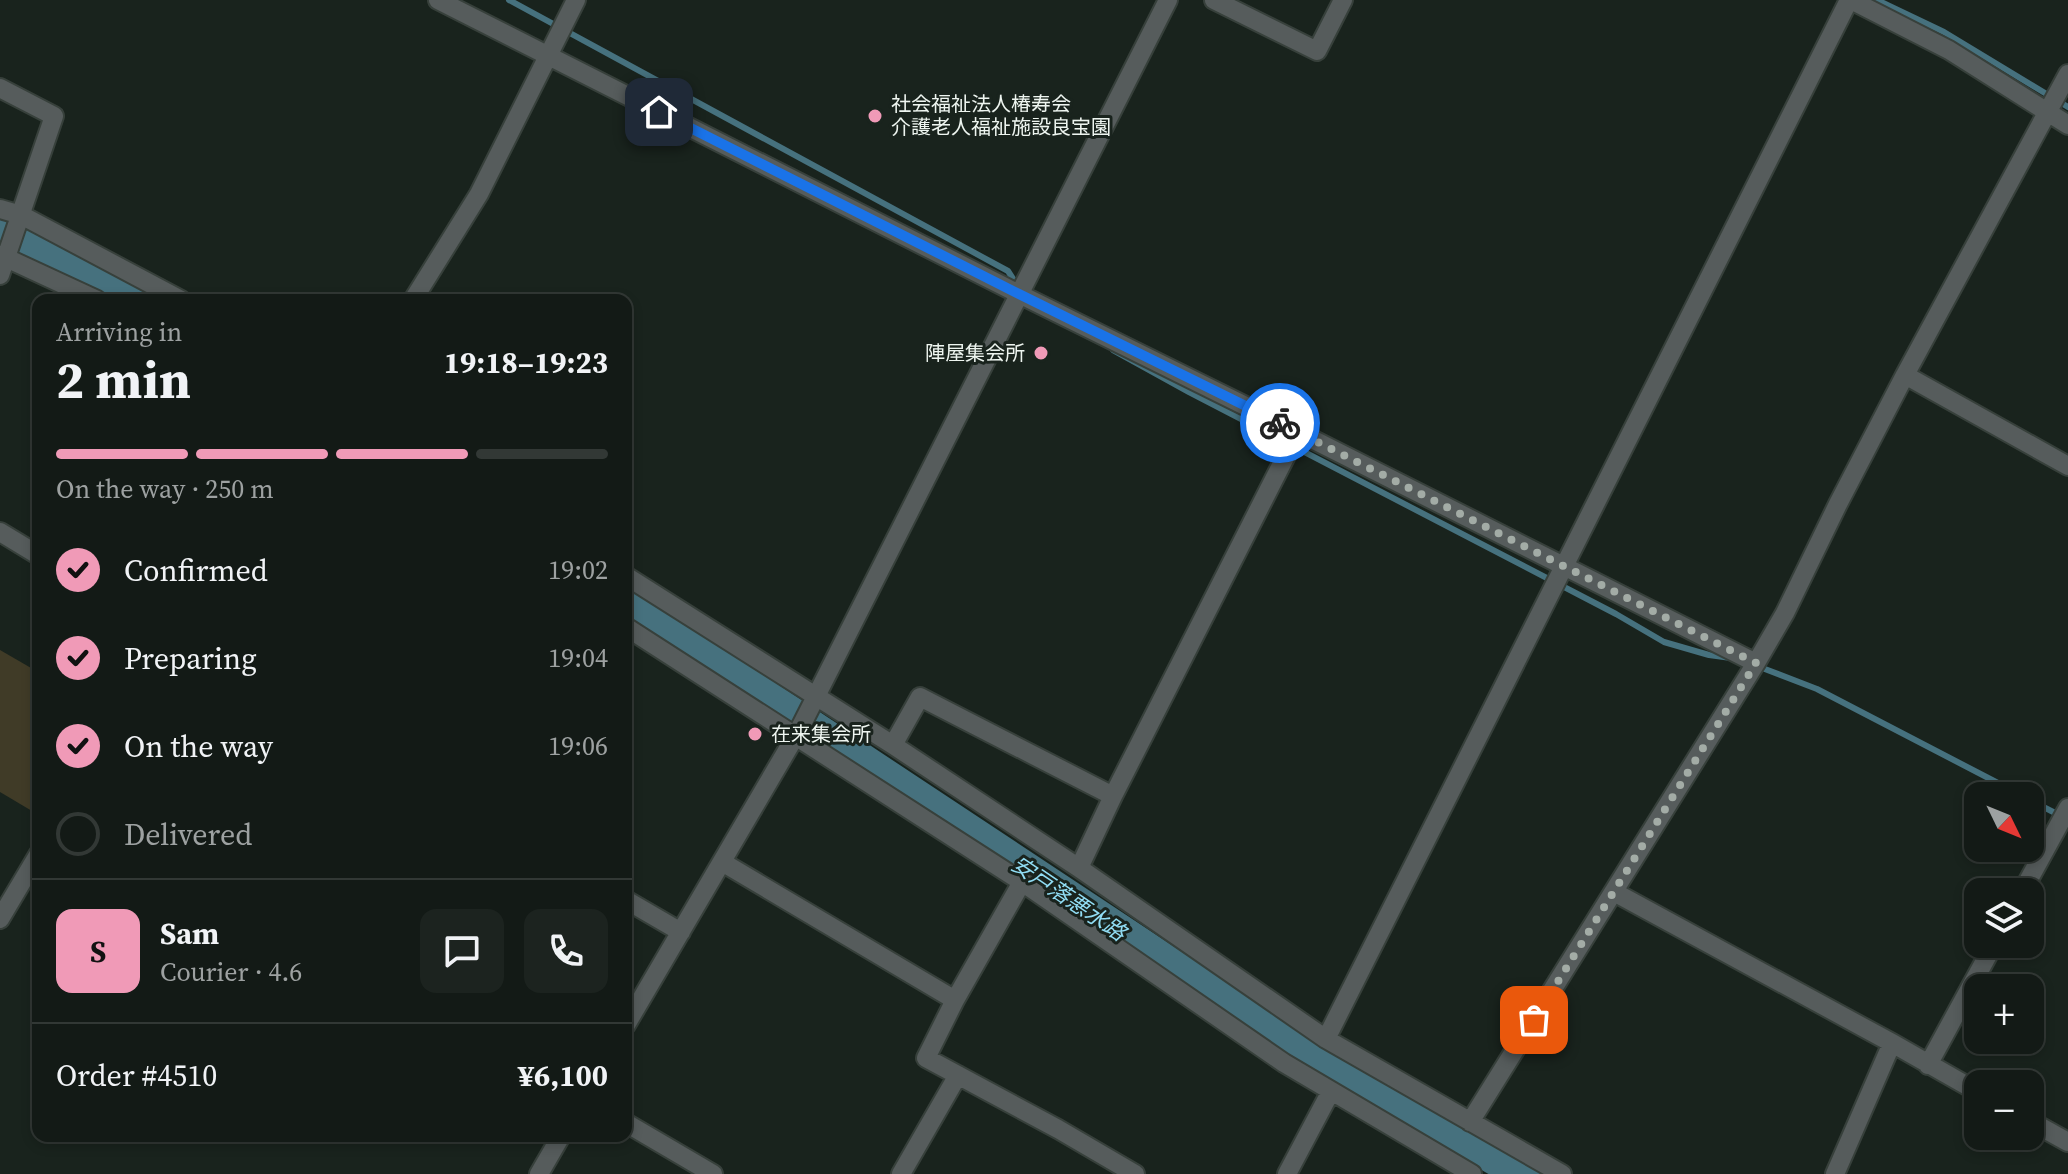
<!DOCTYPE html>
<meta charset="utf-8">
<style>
body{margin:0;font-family:"Source Serif 4","Noto Sans JP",serif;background:#1c231f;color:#f1f3f6;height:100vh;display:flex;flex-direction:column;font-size:30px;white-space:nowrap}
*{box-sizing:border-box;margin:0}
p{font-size:26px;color:#9da1a1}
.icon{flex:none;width:44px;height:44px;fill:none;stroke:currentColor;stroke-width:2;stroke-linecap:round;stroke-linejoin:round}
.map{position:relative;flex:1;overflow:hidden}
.drawer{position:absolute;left:32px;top:294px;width:600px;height:848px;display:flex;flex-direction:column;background:#131a16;border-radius:16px;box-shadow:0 4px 12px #0003,0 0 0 2px #323835}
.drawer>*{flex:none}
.needle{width:52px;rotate:133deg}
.fabs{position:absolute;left:1964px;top:782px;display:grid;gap:16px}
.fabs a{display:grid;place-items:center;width:80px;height:80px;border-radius:16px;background:#131a16;box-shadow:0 4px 12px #0003,0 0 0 2px #323835;font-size:40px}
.pin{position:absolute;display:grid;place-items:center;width:68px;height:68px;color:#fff;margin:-34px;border-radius:16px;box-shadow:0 4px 12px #0006}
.courier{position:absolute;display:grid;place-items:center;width:80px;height:80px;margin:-40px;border:6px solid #1a73e8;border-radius:50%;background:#fff;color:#222;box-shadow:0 2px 10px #0007}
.overview em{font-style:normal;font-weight:700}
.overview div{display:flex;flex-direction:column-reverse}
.overview{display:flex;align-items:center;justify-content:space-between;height:136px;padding:0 24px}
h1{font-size:52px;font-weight:700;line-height:60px}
.bar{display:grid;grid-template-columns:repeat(4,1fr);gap:12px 8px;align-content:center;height:96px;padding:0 24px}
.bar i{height:10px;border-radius:6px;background:#323835}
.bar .on{background:#f09ab7}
.bar p{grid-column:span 4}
.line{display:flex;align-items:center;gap:20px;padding:0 24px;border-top:2px solid #323835}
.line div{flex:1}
.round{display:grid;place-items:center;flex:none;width:84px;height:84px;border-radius:16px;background:#1c231f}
ol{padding:0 24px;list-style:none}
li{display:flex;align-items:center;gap:24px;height:88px}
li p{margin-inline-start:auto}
li .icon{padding:8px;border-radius:50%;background:#f09ab7;color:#111;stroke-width:4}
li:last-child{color:#9da1a1}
li i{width:44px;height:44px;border:4px solid #323835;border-radius:50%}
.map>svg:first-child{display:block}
</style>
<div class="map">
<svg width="2068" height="1174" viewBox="0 0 2068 1174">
<rect width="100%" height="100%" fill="#19231d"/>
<path fill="#403b27" d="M 0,650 L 38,672 L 38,801 L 32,811 L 0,792 Z"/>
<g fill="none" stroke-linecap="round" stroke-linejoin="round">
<path stroke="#46717e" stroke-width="6" d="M 509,0 L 1008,271 L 1019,288
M 1877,0 L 1944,32 L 2068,107
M 1113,350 L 1189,392 L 1616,614 L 1664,642 L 1709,655 L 1731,658
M 1757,666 L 1817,689 L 2023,796
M 2030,800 L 2061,816"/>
<path stroke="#46717e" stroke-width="34" d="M 0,233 L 54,250 L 136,300
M 626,604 L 1269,1030 L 1523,1174"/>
<g stroke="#37403b" stroke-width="22">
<path id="street" d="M 438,0 L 1019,294 L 1298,432 L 1756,663
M 1214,0 L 1317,51 L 1343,0
M 1851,0 L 1949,50 L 2068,125
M 2068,74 L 1905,375 L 2068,466
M 0,88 L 54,116 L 0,275
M 0,209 L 21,215 L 181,300
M 0,255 L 97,300
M 413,300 L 479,194 L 576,0
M 0,532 L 38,555
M 626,576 L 893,745 L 1079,868 L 1326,1039 L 1562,1174
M 626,627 L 1022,882 L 955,1000 L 926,1058 L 1058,1129 L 1135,1174
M 893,745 L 920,697 L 1113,796
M 722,862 L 955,1000
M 1079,868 L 1113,796 L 1298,432
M 1022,882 L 1284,1063 L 1472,1174
M 1614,892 L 1892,1043 L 1978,1092
M 2022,892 L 2068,808
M 626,900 L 681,932
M 0,919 L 38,855
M 626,1025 L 799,730 L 1168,0
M 1326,1039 L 1849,0
M 1928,1065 L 1994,944
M 2030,1121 L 2068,1142
M 1470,1122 L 1756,663 L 1785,613 L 1838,504 L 1905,375
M 626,1123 L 713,1174
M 539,1174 L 561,1136
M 901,1174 L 958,1075
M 1287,1174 L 1331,1091
M 1835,1174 L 1892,1043"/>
</g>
<use href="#street" stroke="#565c5c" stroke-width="18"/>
</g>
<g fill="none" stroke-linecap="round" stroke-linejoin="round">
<path stroke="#a3aca6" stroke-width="8" stroke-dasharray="0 14.4" d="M 1280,423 L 1756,663 L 1534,1020"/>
<path stroke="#1a73e8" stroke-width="10" d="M 659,112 L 1019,294 L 1280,423"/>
</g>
<g fill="#f09ab7" stroke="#19231d" stroke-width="3">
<circle cx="875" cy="116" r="8"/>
<circle cx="1041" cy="353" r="8"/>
<circle cx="755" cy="734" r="8"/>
</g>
<g text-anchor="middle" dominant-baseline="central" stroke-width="6" stroke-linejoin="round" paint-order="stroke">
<g font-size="20" fill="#eef5f0" stroke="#19231d" text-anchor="start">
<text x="891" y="104">社会福祉法人椿寿会<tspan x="891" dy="23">介護老人福祉施設良宝園</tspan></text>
<text x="1025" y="353" text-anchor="end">陣屋集会所</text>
<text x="771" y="734">在来集会所</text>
</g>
<g font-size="22" font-style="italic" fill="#91ddf4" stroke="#19231d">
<text transform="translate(1069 898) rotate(34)">安戸落悪水路</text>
</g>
</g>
</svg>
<div class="fabs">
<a><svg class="needle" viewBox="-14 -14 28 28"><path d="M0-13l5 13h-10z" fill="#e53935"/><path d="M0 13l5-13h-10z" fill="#9da1a1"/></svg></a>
<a><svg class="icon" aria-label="layers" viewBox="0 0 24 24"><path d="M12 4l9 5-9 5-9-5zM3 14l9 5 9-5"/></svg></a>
<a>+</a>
<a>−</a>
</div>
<div class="pin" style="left:1534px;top:1020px;background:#ea580c"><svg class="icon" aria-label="bag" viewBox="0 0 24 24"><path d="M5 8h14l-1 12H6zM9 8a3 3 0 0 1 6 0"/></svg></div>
<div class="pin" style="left:659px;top:112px;background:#1f2937"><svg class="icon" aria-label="home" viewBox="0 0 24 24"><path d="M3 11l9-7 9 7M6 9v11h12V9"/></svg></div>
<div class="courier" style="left:1280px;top:423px"><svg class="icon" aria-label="bike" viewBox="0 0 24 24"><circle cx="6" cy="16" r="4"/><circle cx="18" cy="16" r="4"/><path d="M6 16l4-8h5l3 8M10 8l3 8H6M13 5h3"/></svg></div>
<section class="drawer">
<div class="overview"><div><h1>2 min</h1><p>Arriving in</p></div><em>19:18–19:23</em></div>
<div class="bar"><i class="on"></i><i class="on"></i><i class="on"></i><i></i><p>On the way · 250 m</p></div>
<ol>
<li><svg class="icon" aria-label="check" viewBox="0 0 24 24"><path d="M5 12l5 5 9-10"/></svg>Confirmed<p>19:02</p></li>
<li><svg class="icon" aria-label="check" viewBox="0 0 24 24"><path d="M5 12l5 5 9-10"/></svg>Preparing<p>19:04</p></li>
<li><svg class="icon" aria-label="check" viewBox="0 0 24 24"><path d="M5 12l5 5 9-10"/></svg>On the way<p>19:06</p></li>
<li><i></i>Delivered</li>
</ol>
<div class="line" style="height:144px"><b class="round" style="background:#f09ab7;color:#111">S</b><div><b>Sam</b><p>Courier · 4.6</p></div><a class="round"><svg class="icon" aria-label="chat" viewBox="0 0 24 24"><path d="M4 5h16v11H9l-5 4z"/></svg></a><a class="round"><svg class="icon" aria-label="phone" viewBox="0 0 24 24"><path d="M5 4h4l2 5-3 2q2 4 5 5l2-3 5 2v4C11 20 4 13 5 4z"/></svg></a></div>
<div class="line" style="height:104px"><div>Order #4510</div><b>¥6,100</b></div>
</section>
</div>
